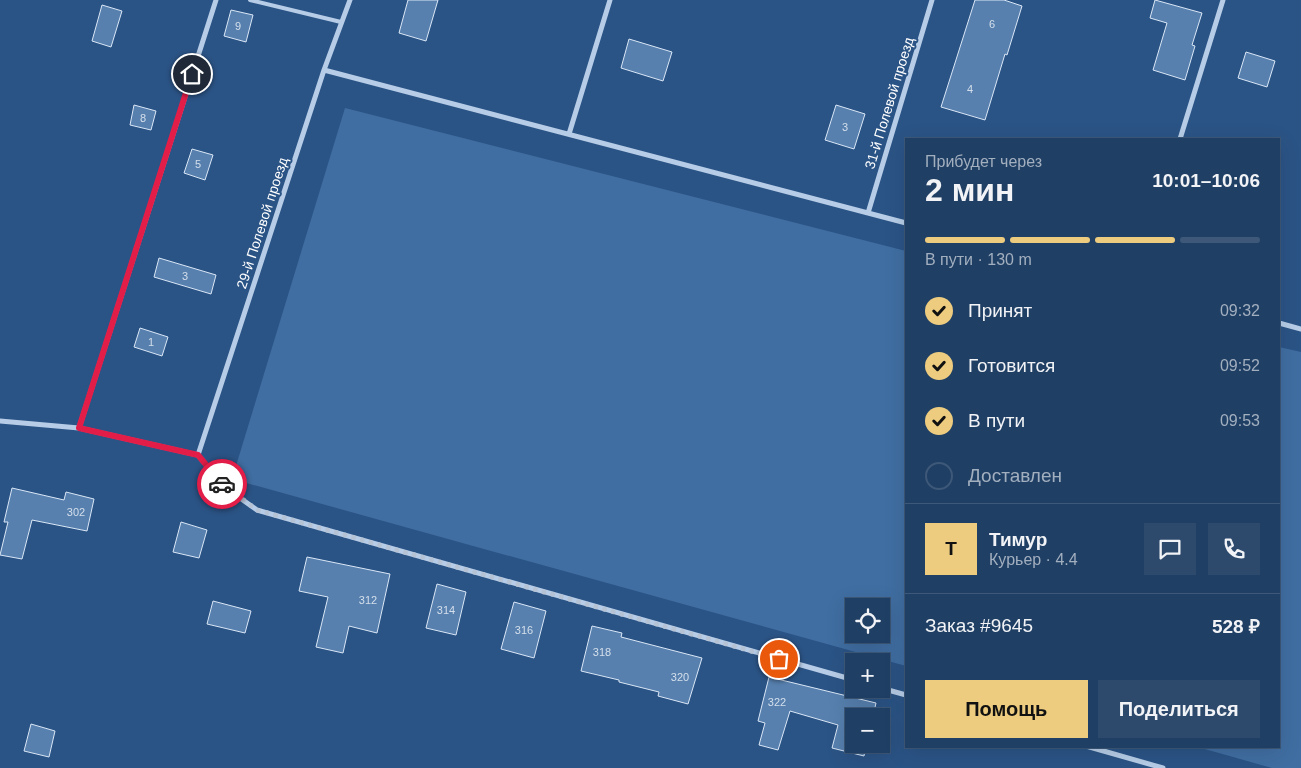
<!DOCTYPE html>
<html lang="ru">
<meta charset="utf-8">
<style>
body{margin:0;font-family:Arial,sans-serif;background:#2d4a6d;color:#f1f3f6;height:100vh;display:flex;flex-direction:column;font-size:19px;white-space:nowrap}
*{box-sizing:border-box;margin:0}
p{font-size:16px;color:#a2afbf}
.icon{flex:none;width:28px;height:28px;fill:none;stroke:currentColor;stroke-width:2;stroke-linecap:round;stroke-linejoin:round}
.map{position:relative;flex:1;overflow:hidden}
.details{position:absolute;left:905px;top:138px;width:375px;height:610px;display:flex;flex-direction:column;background:#203f64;border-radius:0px;box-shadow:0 5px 20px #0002,0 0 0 1px #3d5878}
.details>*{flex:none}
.tools{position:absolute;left:845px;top:598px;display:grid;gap:10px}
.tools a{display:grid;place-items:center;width:45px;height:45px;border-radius:0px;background:#203f64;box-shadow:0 5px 20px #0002,0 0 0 1px #3d5878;font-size:25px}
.pin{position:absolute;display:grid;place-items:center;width:42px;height:42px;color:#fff;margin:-21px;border:2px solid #fff;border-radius:50%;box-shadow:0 1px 5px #0007}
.courier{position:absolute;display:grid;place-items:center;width:50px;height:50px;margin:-25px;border:4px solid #e11d48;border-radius:50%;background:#fff;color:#222;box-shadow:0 1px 6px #0007}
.headline em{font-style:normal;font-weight:700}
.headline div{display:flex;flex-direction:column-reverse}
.headline{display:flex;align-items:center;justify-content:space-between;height:85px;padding:0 20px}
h1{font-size:32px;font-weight:700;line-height:38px}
.bar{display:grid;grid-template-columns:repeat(4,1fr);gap:8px 5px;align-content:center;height:60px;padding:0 20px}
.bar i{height:6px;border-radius:4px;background:#3d5878}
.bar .selected{background:#edcc7f}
.bar p{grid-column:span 4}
.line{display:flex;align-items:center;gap:12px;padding:0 20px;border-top:1px solid #3d5878}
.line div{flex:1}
.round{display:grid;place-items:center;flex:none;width:52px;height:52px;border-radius:0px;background:#2d4a6d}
ol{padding:0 20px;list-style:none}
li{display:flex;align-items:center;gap:15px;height:55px}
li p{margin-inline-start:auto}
li .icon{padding:5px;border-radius:50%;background:#edcc7f;color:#111;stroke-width:4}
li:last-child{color:#a2afbf}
li i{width:28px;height:28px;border:2px solid #3d5878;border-radius:50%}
.action{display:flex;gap:10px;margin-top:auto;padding:10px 20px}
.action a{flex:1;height:58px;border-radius:0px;background:#edcc7f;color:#111;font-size:20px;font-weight:700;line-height:58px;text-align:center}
.action a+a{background:#2d4a6d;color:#f1f3f6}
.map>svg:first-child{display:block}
</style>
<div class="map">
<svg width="1301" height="768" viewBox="0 0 1301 768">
<rect width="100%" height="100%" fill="#2b5486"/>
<path fill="#406ea2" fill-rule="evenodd" d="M 345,108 L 906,251 L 906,666 L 232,479 ZM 854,606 L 881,606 L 881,634 L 854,634 Z
M 1279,347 L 1301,352 L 1301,768 L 1272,768 L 1194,746 L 1279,746 Z"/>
<path fill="#5780af" stroke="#dae7f6" d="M 408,0 L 438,0 L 426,41 L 399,33 Z
M 975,0 L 1004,0 L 1022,6 L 1007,55 L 1005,54 L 985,120 L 941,107 Z
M 1155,0 L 1202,13 L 1192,45 L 1195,46 L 1185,80 L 1153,70 L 1167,23 L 1150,18 Z
M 102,5 L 122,11 L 111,47 L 92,41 Z
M 231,10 L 253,15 L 246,42 L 224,36 Z
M 629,39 L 672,52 L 663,81 L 621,68 Z
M 1246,52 L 1275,61 L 1267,87 L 1238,78 Z
M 134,105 L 156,111 L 151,130 L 130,125 Z
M 836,105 L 865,114 L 854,149 L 825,140 Z
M 192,149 L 213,155 L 205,180 L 184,173 Z
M 159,258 L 216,275 L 211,294 L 154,277 Z
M 140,328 L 168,337 L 162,356 L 134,347 Z
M 12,488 L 64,500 L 66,492 L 94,499 L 87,531 L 32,520 L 22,559 L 0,555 L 8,522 L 4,522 Z
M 181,522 L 207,530 L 199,558 L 173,552 Z
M 307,557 L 390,574 L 377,633 L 349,626 L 343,653 L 316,647 L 328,597 L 299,591 Z
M 437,584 L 466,592 L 456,635 L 426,628 Z
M 213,601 L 251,611 L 245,633 L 207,624 Z
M 514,602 L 546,611 L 534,658 L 501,649 Z
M 592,626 L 622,633 L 621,637 L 702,658 L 688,704 L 658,696 L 659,692 L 619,682 L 619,680 L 581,671 Z
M 769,677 L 876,703 L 873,716 L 854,716 L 854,744 L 866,744 L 864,756 L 832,748 L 838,725 L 790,711 L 778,750 L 759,745 L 765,723 L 758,721 Z
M 31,724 L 55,731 L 49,757 L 24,751 Z"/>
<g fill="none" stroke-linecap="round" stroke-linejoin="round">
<path stroke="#b7cde7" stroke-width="4" d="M 250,0 L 341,22"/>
<path stroke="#b7cde7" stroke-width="5" d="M 324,70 L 906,223
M 569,134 L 610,0
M 1180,139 L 1223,0
M 868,213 L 932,0
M 1279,323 L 1301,329
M 0,421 L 79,428 L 198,455 L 223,486 L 257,510 L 854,680
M 79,428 L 216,0
M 198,455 L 324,70 L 350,0
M 881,688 L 906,695
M 1086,746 L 1163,768"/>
</g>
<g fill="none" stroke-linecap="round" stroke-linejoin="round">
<path stroke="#b5c3d5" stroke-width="5" stroke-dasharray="0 9" d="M 222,484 L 257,510 L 779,659"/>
<path stroke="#e11d48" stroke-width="6" d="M 192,74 L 79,428 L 198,455 L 222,484"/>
</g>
<g text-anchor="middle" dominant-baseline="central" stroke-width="4" stroke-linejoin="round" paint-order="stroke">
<g font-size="11" fill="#d5dfeb">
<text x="992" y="24">6</text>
<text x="238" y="26">9</text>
<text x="970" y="89">4</text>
<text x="143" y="118">8</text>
<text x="845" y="127">3</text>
<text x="198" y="164">5</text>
<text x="185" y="276">3</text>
<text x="151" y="342">1</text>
<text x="76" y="512">302</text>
<text x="368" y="600">312</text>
<text x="446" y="610">314</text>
<text x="524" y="630">316</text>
<text x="602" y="652">318</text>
<text x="680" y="677">320</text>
<text x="777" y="702">322</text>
</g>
<g font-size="14" fill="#fff" stroke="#2b5486">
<text transform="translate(889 103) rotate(-73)">31-й Полевой проезд</text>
<text transform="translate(262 223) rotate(-72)">29-й Полевой проезд</text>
</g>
</g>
</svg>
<div class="tools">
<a><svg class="icon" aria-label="locate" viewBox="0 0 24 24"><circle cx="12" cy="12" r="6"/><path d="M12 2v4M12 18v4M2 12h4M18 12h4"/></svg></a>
<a>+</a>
<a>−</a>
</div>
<div class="pin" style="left:779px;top:659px;background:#ea580c"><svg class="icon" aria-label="bag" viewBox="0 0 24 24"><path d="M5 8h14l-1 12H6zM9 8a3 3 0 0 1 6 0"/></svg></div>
<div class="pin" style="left:192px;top:74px;background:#1f2937"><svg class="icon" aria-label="home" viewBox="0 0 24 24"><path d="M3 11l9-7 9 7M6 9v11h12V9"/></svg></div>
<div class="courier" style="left:222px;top:484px"><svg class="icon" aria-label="car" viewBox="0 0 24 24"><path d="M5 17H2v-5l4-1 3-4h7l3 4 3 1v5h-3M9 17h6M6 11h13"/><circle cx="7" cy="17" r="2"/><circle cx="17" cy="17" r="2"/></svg></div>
<section class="details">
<div class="headline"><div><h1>2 мин</h1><p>Прибудет через</p></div><em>10:01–10:06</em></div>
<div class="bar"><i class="selected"></i><i class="selected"></i><i class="selected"></i><i></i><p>В пути · 130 m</p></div>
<ol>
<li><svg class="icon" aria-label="check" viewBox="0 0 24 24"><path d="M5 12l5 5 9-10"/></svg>Принят<p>09:32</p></li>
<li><svg class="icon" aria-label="check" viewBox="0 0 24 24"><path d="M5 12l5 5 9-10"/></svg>Готовится<p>09:52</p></li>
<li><svg class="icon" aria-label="check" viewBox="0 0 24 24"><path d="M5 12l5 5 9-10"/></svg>В пути<p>09:53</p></li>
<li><i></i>Доставлен</li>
</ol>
<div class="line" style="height:90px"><b class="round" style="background:#edcc7f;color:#111">Т</b><div><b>Тимур</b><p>Курьер · 4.4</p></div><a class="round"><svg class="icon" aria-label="chat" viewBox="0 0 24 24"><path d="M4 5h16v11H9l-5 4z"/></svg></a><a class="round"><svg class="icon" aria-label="phone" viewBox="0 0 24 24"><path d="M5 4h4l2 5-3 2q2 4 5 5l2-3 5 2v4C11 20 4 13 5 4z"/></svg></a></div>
<div class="line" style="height:65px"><div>Заказ #9645</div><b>528 ₽</b></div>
<div class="action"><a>Помощь</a><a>Поделиться</a></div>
</section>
</div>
